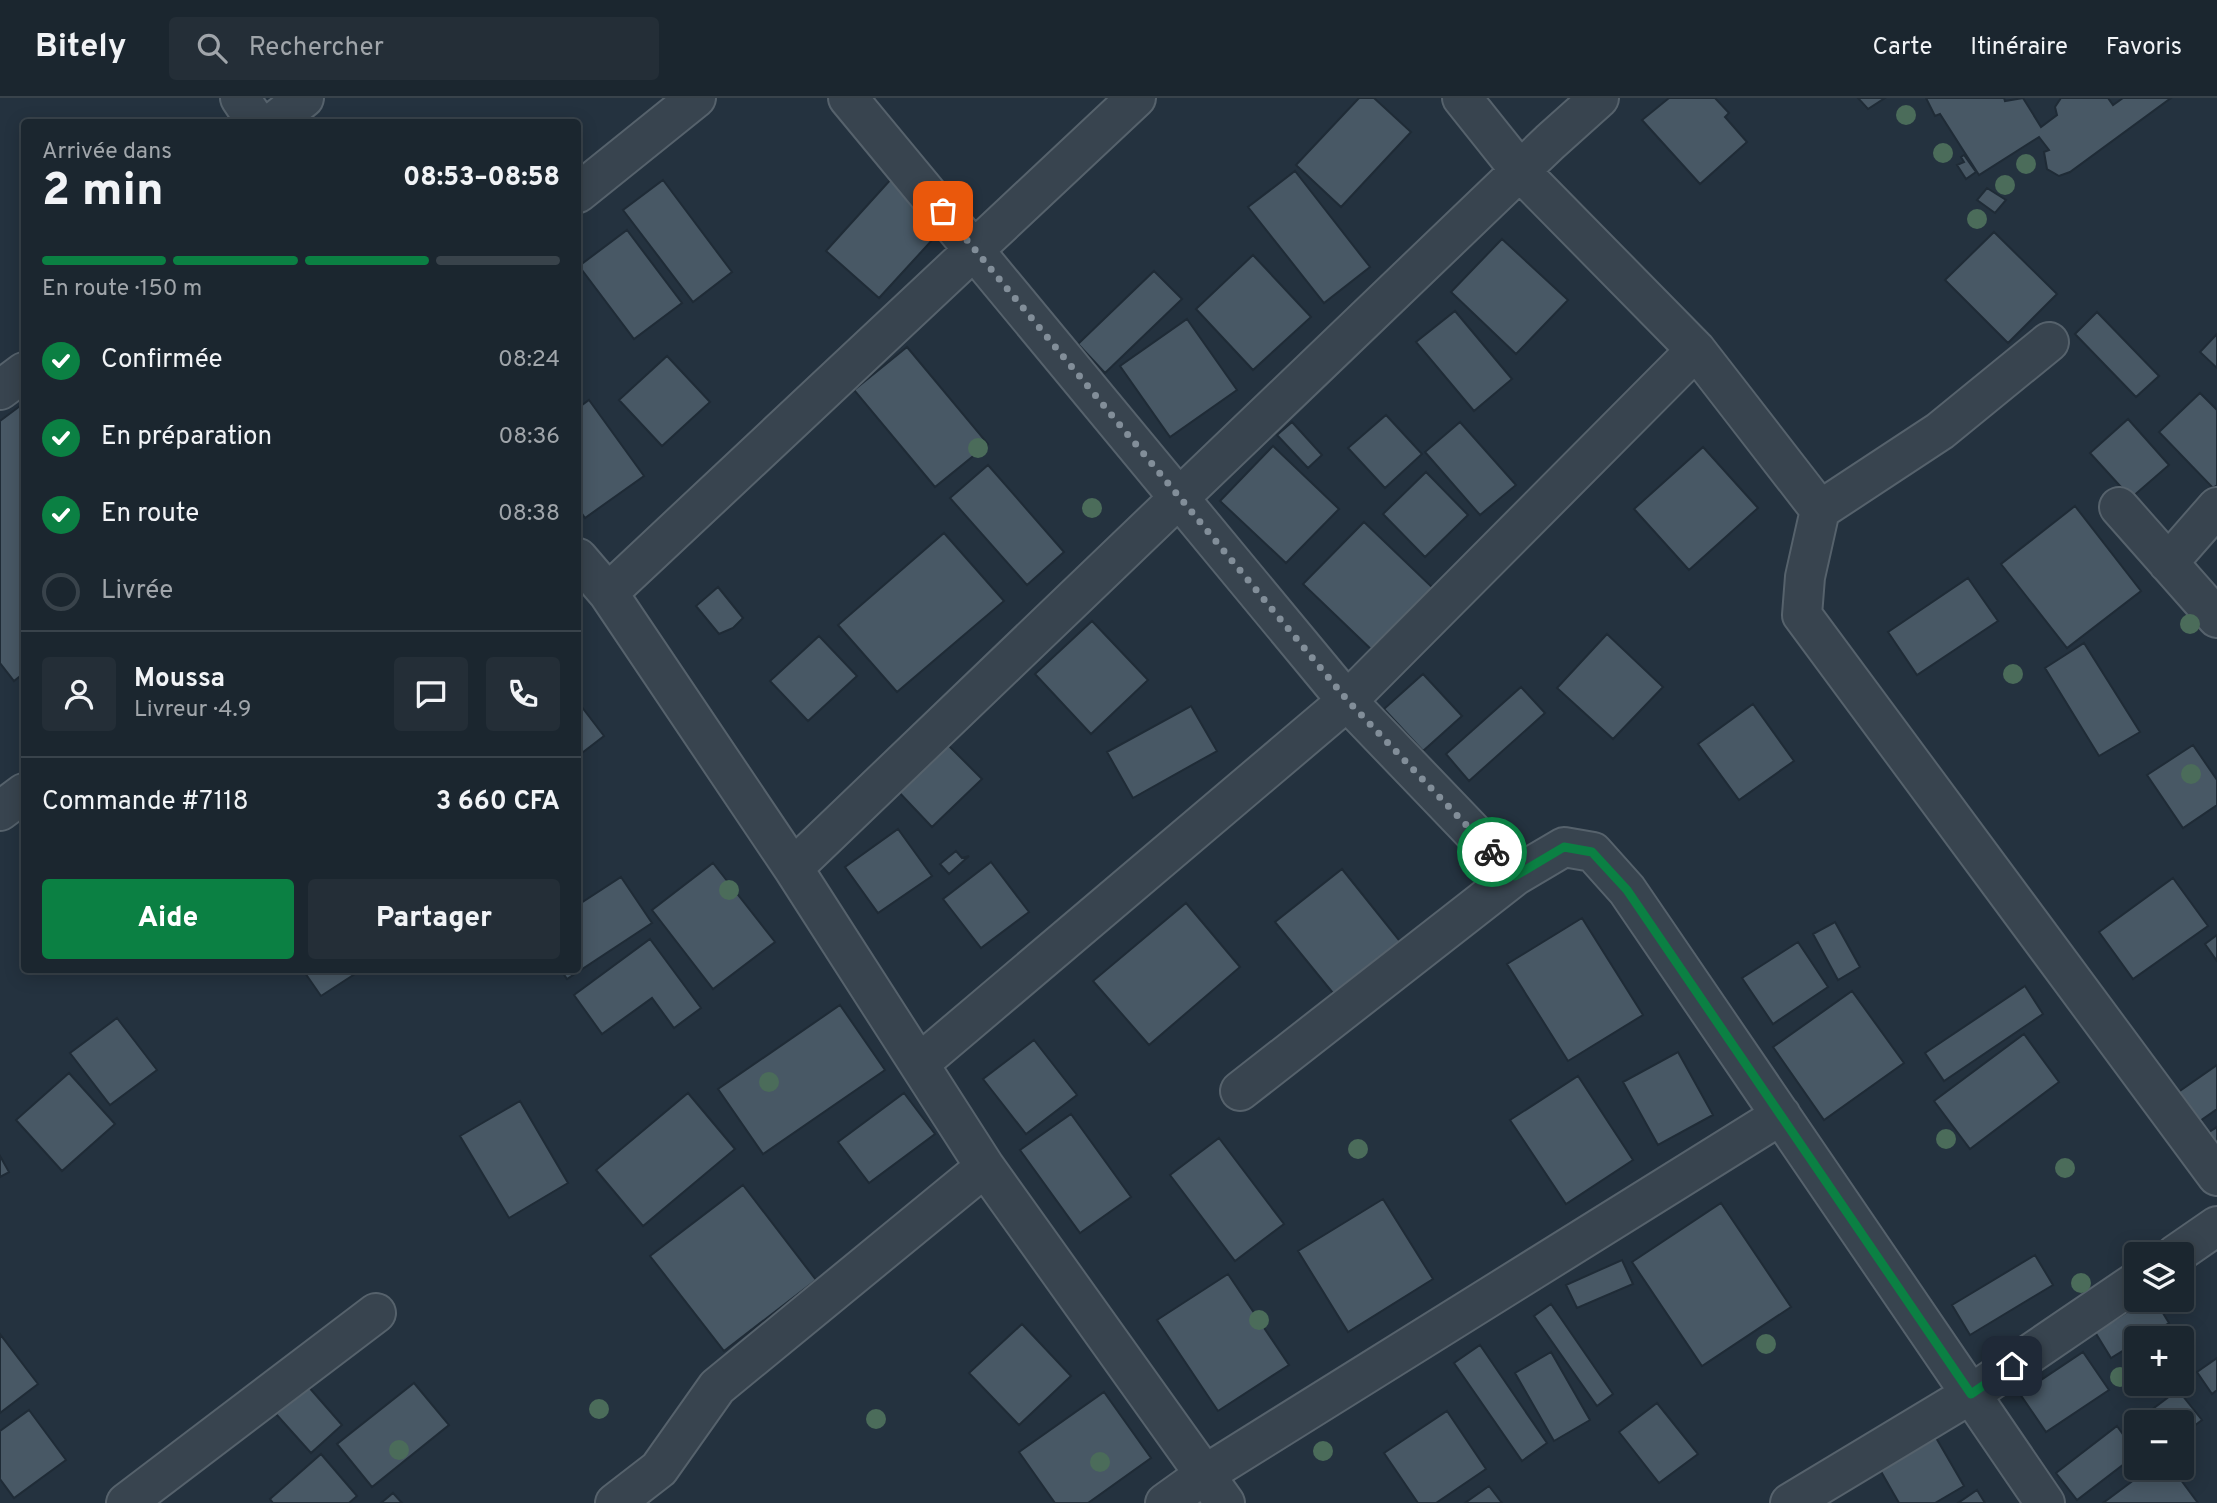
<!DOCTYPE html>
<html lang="fr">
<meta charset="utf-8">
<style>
body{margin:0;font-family:Overpass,sans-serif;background:#242e37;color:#f1f3f6;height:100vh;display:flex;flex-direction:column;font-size:26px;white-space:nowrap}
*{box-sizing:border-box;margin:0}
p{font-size:23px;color:#a0a5aa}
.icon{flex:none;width:38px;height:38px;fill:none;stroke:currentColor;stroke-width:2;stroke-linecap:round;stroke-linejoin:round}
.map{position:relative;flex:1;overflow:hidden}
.sheet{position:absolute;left:21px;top:21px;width:560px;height:854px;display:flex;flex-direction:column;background:#1b262f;border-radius:7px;box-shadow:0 4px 18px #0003,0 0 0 2px #39434b}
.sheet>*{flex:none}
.buttons{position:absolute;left:2124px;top:1144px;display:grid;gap:14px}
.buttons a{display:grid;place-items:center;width:70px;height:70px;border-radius:7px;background:#1b262f;box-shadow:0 4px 18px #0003,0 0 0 2px #39434b;font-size:35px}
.pin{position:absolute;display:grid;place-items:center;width:60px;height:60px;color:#fff;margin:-30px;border-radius:14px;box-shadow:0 4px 10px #0006}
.courier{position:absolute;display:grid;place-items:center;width:70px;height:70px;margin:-35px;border:5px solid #0b8043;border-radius:50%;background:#fff;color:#222;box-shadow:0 2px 9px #0007}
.summary em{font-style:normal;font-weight:800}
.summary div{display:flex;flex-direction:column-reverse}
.summary{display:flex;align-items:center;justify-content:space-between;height:119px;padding:0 21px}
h1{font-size:46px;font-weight:800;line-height:52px}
.bar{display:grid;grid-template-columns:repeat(4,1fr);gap:10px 7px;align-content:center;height:84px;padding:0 21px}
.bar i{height:9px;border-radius:5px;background:#39434b}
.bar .active{background:#0b8043}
.bar p{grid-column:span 4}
.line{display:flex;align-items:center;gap:18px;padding:0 21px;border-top:2px solid #39434b}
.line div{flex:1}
.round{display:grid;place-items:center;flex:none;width:74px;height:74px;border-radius:7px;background:#242e37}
ol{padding:0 21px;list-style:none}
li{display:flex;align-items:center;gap:21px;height:77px}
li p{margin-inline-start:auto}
li .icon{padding:7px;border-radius:50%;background:#0b8043;color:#fff;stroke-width:4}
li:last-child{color:#a0a5aa}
li i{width:38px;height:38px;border:4px solid #39434b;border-radius:50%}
.primary-button{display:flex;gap:14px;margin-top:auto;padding:14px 21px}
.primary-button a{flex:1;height:80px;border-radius:7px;background:#0b8043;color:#fff;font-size:28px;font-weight:800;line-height:80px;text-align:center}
.primary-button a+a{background:#242e37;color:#f1f3f6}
header{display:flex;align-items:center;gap:42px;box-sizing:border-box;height:98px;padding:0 35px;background:#1b262f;border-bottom:2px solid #39434b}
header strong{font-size:33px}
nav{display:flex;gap:38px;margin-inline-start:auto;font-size:24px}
.search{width:490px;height:63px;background:#242e37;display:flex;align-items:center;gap:18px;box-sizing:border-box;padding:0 24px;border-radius:7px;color:#a0a5aa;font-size:26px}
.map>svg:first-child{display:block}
</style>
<header>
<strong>Bitely</strong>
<div class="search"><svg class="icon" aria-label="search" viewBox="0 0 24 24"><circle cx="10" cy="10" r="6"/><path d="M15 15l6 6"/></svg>Rechercher</div>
<nav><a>Carte</a><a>Itinéraire</a><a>Favoris</a></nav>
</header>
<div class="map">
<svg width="2217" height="1405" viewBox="0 0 2217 1405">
<rect width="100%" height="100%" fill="#24323f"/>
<path fill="#485865" stroke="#1f2b36" stroke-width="2" d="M 1359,0 L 1374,0 L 1411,34 L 1341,109 L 1296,67 Z
M 1669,0 L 1715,0 L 1729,15 L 1725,19 L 1747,44 L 1700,86 L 1642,22 Z
M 1858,0 L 1885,0 L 1868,11 Z
M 1926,0 L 2004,0 L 2005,3 L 2023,0 L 2041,29 L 2057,17 L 2055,9 L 2061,0 L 2108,0 L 2113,7 L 2123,0 L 2171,0 L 2070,74 L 2059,78 L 2047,71 L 2044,54 L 2049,52 L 2039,39 L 1979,77 L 1940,16 L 1935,18 Z
M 1964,57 L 1976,74 L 1966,81 L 1957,67 L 1964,64 L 1961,59 Z
M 1295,73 L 1370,169 L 1324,205 L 1248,109 Z
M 892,80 L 945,128 L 879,200 L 826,153 Z
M 663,82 L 732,174 L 693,204 L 623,112 Z
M 1987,90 L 2006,102 L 1995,115 L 1977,102 Z
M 627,132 L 682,205 L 634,241 L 579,168 Z
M 1994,134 L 2057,196 L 2008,245 L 1945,182 Z
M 1502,141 L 1568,202 L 1516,256 L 1451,194 Z
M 1253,157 L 1311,219 L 1253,272 L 1196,211 Z
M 1154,173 L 1182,201 L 1105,275 L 1078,246 Z
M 1455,213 L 1512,281 L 1474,313 L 1416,244 Z
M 2097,214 L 2159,278 L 2136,299 L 2075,236 Z
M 1187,221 L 1237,292 L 1170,339 L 1120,268 Z
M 2217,236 L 2217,270 L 2200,254 Z
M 907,249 L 988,346 L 935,389 L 854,292 Z
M 667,258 L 710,304 L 662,348 L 619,302 Z
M 2200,295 L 2217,312 L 2217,387 L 2213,390 L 2159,334 Z
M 589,302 L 644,378 L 585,420 L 578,410 L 578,310 Z
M 24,305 L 24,575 L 14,583 L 0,565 L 0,323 Z
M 1386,317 L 1422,356 L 1385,390 L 1348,350 Z
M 2128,321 L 2169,367 L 2131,400 L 2090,355 Z
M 1292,324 L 1322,357 L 1308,370 L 1277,337 Z
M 1460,324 L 1516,387 L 1480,417 L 1425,354 Z
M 1273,348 L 1339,411 L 1286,465 L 1220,403 Z
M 1703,349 L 1758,410 L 1689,472 L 1634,411 Z
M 988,367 L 1064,454 L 1027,487 L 950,400 Z
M 1426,374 L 1468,417 L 1425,459 L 1383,416 Z
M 2075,408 L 2141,493 L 2067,550 L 2001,466 Z
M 1364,424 L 1436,493 L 1375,555 L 1303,486 Z
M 944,435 L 1004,503 L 897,594 L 838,527 Z
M 1968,480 L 1998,523 L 1917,577 L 1888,534 Z
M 718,489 L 743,520 L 733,530 L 719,536 L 696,508 Z
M 1092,523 L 1148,582 L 1091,636 L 1035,576 Z
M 1607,536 L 1663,589 L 1613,641 L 1557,590 Z
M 819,538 L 857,578 L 808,623 L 770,583 Z
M 2084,545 L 2140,634 L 2099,658 L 2045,570 Z
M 1423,576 L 1462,618 L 1423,653 L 1384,611 Z
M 1521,589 L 1545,615 L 1469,683 L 1446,656 Z
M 578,604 L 604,638 L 578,658 Z
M 1753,606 L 1794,663 L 1739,702 L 1698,646 Z
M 1191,608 L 1217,653 L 1133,700 L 1107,654 Z
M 944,643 L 982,681 L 932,729 L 895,690 Z
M 2193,647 L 2217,682 L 2217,707 L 2183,730 L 2147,677 Z
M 898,731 L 932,778 L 878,815 L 845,769 Z
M 956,753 L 962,760 L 969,758 L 949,776 L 940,766 Z
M 991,764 L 1029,814 L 981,850 L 943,801 Z
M 713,765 L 775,844 L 713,891 L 652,812 Z
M 1342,771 L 1403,847 L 1337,900 L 1275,824 Z
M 621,779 L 652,825 L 567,881 L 561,872 L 578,872 L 578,807 Z
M 2173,780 L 2208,828 L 2133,881 L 2099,834 Z
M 1186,805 L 1240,869 L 1149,947 L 1093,883 Z
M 1582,820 L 1643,917 L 1568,963 L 1507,866 Z
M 1835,824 L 1860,869 L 1838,882 L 1813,836 Z
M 2217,837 L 2217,863 L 2205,846 Z
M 650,841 L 701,910 L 674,930 L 652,900 L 602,936 L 574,897 Z
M 1798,844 L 1828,889 L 1773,926 L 1742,880 Z
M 303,872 L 361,872 L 321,898 Z
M 2025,888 L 2043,916 L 1944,983 L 1925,955 Z
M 1852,893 L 1904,965 L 1824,1022 L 1773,949 Z
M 840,907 L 885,972 L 763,1056 L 718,991 Z
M 117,920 L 157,972 L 110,1007 L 70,955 Z
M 2024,936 L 2059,984 L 1970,1051 L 1934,1003 Z
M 1034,942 L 1077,997 L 1026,1036 L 983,981 Z
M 1678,954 L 1713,1017 L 1658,1047 L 1623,984 Z
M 2217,967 L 2217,1011 L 2197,1025 L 2177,995 Z
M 69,975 L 115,1026 L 62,1073 L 16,1022 Z
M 1578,978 L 1633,1062 L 1566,1106 L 1510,1022 Z
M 688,995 L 735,1051 L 643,1128 L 596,1072 Z
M 904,995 L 935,1036 L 869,1085 L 838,1044 Z
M 520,1003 L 568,1085 L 509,1120 L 460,1038 Z
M 1071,1016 L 1131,1099 L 1080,1135 L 1020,1052 Z
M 2217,1029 L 2217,1052 L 2206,1036 Z
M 1219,1040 L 1284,1126 L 1235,1163 L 1170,1077 Z
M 0,1058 L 9,1074 L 0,1079 Z
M 743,1087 L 816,1182 L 724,1253 L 650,1158 Z
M 1383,1101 L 1433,1181 L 1348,1234 L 1298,1153 Z
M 1721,1105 L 1791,1209 L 1702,1268 L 1632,1164 Z
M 2035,1157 L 2053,1187 L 1970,1237 L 1952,1207 Z
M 1622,1162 L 1633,1186 L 1577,1210 L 1566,1187 Z
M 1228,1176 L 1289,1267 L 1218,1313 L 1157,1222 Z
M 2147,1202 L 2155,1202 L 2169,1225 L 2143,1241 L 2137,1241 L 2137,1244 L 2111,1260 L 2095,1234 Z
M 1551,1206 L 1613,1296 L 1597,1308 L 1534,1218 Z
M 1022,1226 L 1071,1278 L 1019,1327 L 969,1275 Z
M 0,1236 L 38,1286 L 0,1315 Z
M 1480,1247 L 1547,1345 L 1522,1363 L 1454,1265 Z
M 1551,1254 L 1590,1322 L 1554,1343 L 1515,1275 Z
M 2083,1254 L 2109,1292 L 2046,1334 L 2020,1296 Z
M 2217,1260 L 2217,1292 L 2212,1296 L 2197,1274 Z
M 414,1285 L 449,1327 L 372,1389 L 337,1346 Z
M 307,1287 L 342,1327 L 311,1355 L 276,1316 Z
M 2178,1292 L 2202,1322 L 2182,1337 L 2182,1325 L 2160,1325 L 2150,1313 Z
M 1104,1294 L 1151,1360 L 1088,1405 L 1055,1405 L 1019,1354 Z
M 1657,1305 L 1698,1356 L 1659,1385 L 1619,1334 Z
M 29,1312 L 66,1362 L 14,1400 L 0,1381 L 0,1333 Z
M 1447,1313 L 1486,1371 L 1436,1405 L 1418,1405 L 1384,1355 Z
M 2117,1328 L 2137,1356 L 2077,1402 L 2056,1375 Z
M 1935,1338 L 1964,1388 L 1935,1405 L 1899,1405 L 1879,1370 Z
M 321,1356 L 357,1398 L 349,1405 L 273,1405 L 270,1401 Z
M 2150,1370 L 2172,1370 L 2198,1405 L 2103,1405 Z
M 1489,1388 L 1502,1405 L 1465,1405 Z
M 1977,1392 L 1985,1405 L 1958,1405 Z
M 393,1395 L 402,1405 L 381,1405 Z"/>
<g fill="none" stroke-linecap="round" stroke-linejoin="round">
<g stroke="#56626c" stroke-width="42">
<path id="street" d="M 240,0 L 256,24
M 848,0 L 1347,603 L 1515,778
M 1462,0 L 1521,74 L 1696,252 L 1820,412 L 1805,479 L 1802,517 L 2217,1078
M 274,24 L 304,0
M 578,95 L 696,0
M 0,292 L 24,274
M 2119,409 L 2217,520
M 1820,412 L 1940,333 L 2049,244
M 578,460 L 608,495 L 1136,0
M 2168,465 L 2217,409
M 608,495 L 793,770 L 985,1069 L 1225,1405
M 0,713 L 24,695
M 793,770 L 1550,44 L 1599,0
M 920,965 L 1347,603 L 1696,252
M 1240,993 L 1515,778 L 1564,749 L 1593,754 L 1627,792 L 2045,1405
M 2175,1157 L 2217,1128
M 126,1405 L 376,1215
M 615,1405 L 659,1371 L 717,1289 L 985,1069
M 1165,1405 L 1204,1377 L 1781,1017
M 1790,1405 L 1971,1296 L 2137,1183"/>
</g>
<use href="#street" stroke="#38444f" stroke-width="38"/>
</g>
<g fill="#4b6c5a">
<circle cx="1906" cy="17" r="10"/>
<circle cx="1943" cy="55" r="10"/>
<circle cx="2026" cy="66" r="10"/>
<circle cx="2005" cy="87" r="10"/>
<circle cx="1977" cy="121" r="10"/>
<circle cx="978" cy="350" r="10"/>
<circle cx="1092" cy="410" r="10"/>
<circle cx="2190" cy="526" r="10"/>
<circle cx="2013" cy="576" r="10"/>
<circle cx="2191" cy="676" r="10"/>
<circle cx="729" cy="792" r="10"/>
<circle cx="769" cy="984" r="10"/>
<circle cx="1946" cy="1041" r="10"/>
<circle cx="1358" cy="1051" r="10"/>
<circle cx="2065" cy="1070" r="10"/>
<circle cx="2081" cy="1185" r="10"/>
<circle cx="1259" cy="1222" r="10"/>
<circle cx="1766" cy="1246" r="10"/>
<circle cx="2120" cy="1279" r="10"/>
<circle cx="599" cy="1311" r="10"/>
<circle cx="876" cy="1321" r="10"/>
<circle cx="399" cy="1352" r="10"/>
<circle cx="1323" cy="1353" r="10"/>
<circle cx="1100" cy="1364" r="10"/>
</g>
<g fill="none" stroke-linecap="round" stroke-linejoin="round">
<path stroke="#828e99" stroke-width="7" stroke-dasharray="0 12.6" d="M 943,113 L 1348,603 L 1492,754"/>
<path stroke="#0b8043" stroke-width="9" d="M 1492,754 L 1515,778 L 1564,749 L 1592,754 L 1627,792 L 1971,1296 L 2012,1268"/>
</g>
</svg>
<div class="buttons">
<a><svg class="icon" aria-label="layers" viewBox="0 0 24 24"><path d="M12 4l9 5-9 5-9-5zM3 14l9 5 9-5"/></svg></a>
<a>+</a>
<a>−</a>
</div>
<div class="pin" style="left:943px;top:113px;background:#ea580c"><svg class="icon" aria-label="bag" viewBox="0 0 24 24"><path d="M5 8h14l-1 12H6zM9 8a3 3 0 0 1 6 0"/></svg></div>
<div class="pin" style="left:2012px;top:1268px;background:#1f2937"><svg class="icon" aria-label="home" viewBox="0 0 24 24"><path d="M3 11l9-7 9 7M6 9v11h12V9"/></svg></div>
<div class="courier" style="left:1492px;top:754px"><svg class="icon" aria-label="bike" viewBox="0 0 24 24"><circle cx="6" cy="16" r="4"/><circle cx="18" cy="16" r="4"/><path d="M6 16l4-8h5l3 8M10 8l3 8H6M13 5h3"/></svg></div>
<section class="sheet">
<div class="summary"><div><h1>2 min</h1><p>Arrivée dans</p></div><em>08:53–08:58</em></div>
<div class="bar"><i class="active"></i><i class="active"></i><i class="active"></i><i></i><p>En route · 150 m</p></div>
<ol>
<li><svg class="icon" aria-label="check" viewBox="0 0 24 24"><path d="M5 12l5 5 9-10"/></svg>Confirmée<p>08:24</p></li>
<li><svg class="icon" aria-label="check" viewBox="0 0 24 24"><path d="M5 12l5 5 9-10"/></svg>En préparation<p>08:36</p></li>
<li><svg class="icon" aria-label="check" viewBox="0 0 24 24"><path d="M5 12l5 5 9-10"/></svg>En route<p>08:38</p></li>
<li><i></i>Livrée</li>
</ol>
<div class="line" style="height:126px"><a class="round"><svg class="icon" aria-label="person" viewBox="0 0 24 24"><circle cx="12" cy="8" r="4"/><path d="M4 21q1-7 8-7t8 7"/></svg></a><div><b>Moussa</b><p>Livreur · 4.9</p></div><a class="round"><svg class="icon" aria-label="chat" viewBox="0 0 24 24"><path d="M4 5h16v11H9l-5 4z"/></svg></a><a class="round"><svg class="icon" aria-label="phone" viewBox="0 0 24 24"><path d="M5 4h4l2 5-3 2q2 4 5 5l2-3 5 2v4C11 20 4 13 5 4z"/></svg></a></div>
<div class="line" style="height:91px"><div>Commande #7118</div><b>3 660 CFA</b></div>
<div class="primary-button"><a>Aide</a><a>Partager</a></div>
</section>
</div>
